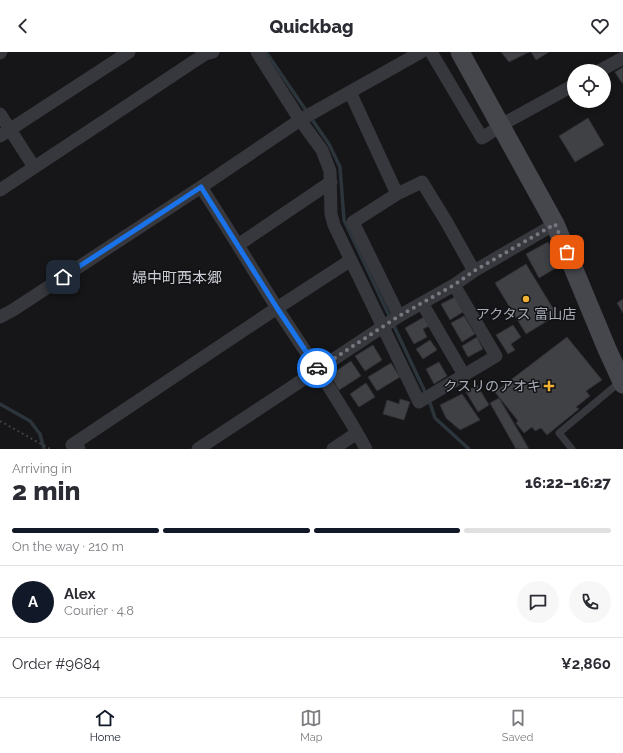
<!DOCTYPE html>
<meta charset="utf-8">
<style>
body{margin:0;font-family:Raleway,"Noto Sans JP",sans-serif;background:#f7f7f7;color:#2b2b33;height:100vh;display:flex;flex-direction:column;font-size:15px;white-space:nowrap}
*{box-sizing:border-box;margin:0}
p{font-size:13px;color:#7c7c81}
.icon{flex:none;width:22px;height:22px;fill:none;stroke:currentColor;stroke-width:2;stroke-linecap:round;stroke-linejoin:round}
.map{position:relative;height:397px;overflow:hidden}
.sheet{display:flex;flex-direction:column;background:#fff;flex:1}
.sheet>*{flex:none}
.tools{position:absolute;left:567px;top:12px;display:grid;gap:8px}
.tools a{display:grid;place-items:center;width:44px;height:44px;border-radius:50%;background:#fff;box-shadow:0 2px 6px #0003;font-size:20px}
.pin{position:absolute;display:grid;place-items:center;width:34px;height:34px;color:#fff;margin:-17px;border-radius:8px;box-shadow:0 2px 6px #0006}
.courier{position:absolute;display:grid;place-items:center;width:40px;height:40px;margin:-20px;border:3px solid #1a73e8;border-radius:50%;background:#fff;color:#222;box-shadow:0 1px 5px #0007}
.headline em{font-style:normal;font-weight:800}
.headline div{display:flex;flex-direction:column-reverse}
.headline{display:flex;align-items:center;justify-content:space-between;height:68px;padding:0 12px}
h1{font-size:26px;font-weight:800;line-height:30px}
.bar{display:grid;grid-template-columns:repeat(4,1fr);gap:6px 4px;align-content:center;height:48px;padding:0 12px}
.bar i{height:5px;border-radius:3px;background:#e1e1e2}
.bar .selected{background:#111827}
.bar p{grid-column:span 4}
.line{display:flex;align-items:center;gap:10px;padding:0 12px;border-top:1px solid #e1e1e2}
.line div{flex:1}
.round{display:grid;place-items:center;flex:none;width:42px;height:42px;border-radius:21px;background:#f7f7f7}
header{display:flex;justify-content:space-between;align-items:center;height:52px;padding:0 12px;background:#fff;font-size:18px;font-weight:800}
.tabs{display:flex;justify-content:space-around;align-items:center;height:56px;border-top:1px solid #e1e1e2;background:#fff;font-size:11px;color:#7c7c81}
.tabs a{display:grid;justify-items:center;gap:2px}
.tabs .selected{color:#111827}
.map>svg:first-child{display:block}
</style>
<header><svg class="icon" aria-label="back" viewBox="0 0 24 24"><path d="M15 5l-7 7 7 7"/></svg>Quickbag<svg class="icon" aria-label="heart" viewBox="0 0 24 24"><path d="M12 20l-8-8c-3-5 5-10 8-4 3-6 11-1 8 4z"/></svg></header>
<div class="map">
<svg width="623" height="397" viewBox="0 0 623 397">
<rect width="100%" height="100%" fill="#161618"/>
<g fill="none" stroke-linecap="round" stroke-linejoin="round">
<path stroke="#2c353c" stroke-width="3.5" d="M 266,0 L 307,60
M 311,66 L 329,92 L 340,115 L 344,168 L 426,342
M 429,348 L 435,366 L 469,397
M 0,352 L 30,369 L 40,382 L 44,397"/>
</g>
<path fill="#404145" stroke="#303034" d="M 501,0 L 529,0 L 509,10 Z
M 531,0 L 549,0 L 536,8 Z
M 623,15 L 623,30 L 622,31 L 615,20 Z
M 588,66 L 604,93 L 575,110 L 559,84 Z
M 548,190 L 561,213 L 539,226 L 526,202 Z
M 526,212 L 557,263 L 526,282 L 495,231 Z
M 455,245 L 463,260 L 450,268 L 441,252 Z
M 623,247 L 623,261 L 617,251 Z
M 464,264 L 475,282 L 462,290 L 451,271 Z
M 424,265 L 429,274 L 423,277 L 427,285 L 414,292 L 405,276 Z
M 513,273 L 521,285 L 511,292 L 515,298 L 508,302 L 496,283 Z
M 477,285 L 483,297 L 468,305 L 462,294 Z
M 567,285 L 602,328 L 586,339 L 590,344 L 576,355 L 579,357 L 547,383 L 541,376 L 535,379 L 532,375 L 524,381 L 516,371 L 518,369 L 495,340 Z
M 430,288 L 437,298 L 423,307 L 416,297 Z
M 373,293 L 382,308 L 365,319 L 355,304 Z
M 351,309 L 361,324 L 339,338 L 330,323 Z
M 439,310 L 447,324 L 434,332 L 426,317 Z
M 391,311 L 400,325 L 377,339 L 368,325 Z
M 366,331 L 375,345 L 359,355 L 350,342 Z
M 477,333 L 489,353 L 478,360 L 466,340 Z
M 462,342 L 480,368 L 460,378 L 446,366 L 440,353 Z
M 499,346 L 529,397 L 516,397 L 490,351 Z
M 400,347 L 410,350 L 404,368 L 383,362 L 387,348 L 399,352 Z"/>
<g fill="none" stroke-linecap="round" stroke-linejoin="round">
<path stroke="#3d3f44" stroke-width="2" stroke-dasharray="2 3" stroke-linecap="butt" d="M 0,369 L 50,397"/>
<path stroke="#37383d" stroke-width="7" d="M 572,397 L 559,381 L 621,329"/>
<path stroke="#37383d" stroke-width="13" d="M 257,0 L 300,68 L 322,98 L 330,119 L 331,162 L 334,173 L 419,350 L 496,304 L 454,233
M 431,0 L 482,86 L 510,68 L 574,33
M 0,1 L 1,0
M 599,19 L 623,6
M 350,40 L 397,142
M 0,62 L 34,115
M 0,84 L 129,0
M 201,135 C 227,175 252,216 277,256 C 307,303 340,348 366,397
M 0,138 L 205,2 L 213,0
M 238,193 L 331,130
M 422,251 L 464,323
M 399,264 L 353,170 L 397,142 L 422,130 L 446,169 L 474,219
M 0,265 L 13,258 L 201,135 L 300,68 L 421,0
M 79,397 L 72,393 L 277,256 L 351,208
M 198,397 L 399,264 L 454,233 L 474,219 L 555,172
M 333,397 L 357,381"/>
<path stroke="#45474d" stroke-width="19" d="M 460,0 L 555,172 L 607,297 L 623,332"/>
</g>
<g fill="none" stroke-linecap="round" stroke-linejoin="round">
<path stroke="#757880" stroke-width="4" stroke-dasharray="0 7.2" d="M 317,316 L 318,317 L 399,264 L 454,233 L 474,219 L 555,172 L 567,200"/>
<path stroke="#1a73e8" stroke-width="5" d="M 63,225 L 201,135 L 277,256 L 317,316"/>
</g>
<g fill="#f2b134" stroke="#111113" stroke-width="1.5">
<circle cx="526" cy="247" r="4"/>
<path d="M547 328h4v4h4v4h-4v4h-4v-4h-4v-4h4z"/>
</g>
<g text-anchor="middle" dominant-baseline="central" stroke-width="3" stroke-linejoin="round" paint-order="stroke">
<g font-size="14" fill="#a8adb8" stroke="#111113">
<text x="526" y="262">アクタス 富山店</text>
<text x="541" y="334" text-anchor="end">クスリのアオキ</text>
</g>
<g font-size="15" fill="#c9ccd4" stroke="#111113">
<text x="177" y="226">婦中町西本郷</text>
</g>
</g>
</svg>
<div class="tools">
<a><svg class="icon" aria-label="locate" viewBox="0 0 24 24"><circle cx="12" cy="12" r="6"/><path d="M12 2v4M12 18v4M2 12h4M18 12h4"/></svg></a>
</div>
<div class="pin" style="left:567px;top:200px;background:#ea580c"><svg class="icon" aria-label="bag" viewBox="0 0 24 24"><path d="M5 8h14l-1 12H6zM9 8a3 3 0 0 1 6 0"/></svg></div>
<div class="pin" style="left:63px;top:225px;background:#1f2937"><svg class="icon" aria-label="home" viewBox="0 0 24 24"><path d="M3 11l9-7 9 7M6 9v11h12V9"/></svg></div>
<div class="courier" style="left:317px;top:316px"><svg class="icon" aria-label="car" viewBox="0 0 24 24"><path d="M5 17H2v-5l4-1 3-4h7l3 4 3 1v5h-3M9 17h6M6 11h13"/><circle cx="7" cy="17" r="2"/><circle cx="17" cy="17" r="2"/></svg></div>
</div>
<section class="sheet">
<div class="headline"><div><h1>2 min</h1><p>Arriving in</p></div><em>16:22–16:27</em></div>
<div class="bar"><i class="selected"></i><i class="selected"></i><i class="selected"></i><i></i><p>On the way · 210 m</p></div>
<div class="line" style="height:72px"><b class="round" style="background:#111827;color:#fff">A</b><div><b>Alex</b><p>Courier · 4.8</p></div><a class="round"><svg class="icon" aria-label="chat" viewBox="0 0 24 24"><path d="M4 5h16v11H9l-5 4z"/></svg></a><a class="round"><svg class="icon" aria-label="phone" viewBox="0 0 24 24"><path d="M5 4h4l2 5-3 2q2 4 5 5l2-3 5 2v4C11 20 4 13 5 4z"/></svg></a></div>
<div class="line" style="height:52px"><div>Order #9684</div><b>¥2,860</b></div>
</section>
<nav class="tabs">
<a class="selected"><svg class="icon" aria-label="home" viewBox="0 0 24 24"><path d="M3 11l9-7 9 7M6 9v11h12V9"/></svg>Home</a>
<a><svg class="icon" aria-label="map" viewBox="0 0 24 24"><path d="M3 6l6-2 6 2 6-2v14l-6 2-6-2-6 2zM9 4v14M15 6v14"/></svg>Map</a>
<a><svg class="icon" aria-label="saved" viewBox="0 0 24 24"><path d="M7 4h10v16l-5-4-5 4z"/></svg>Saved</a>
</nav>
